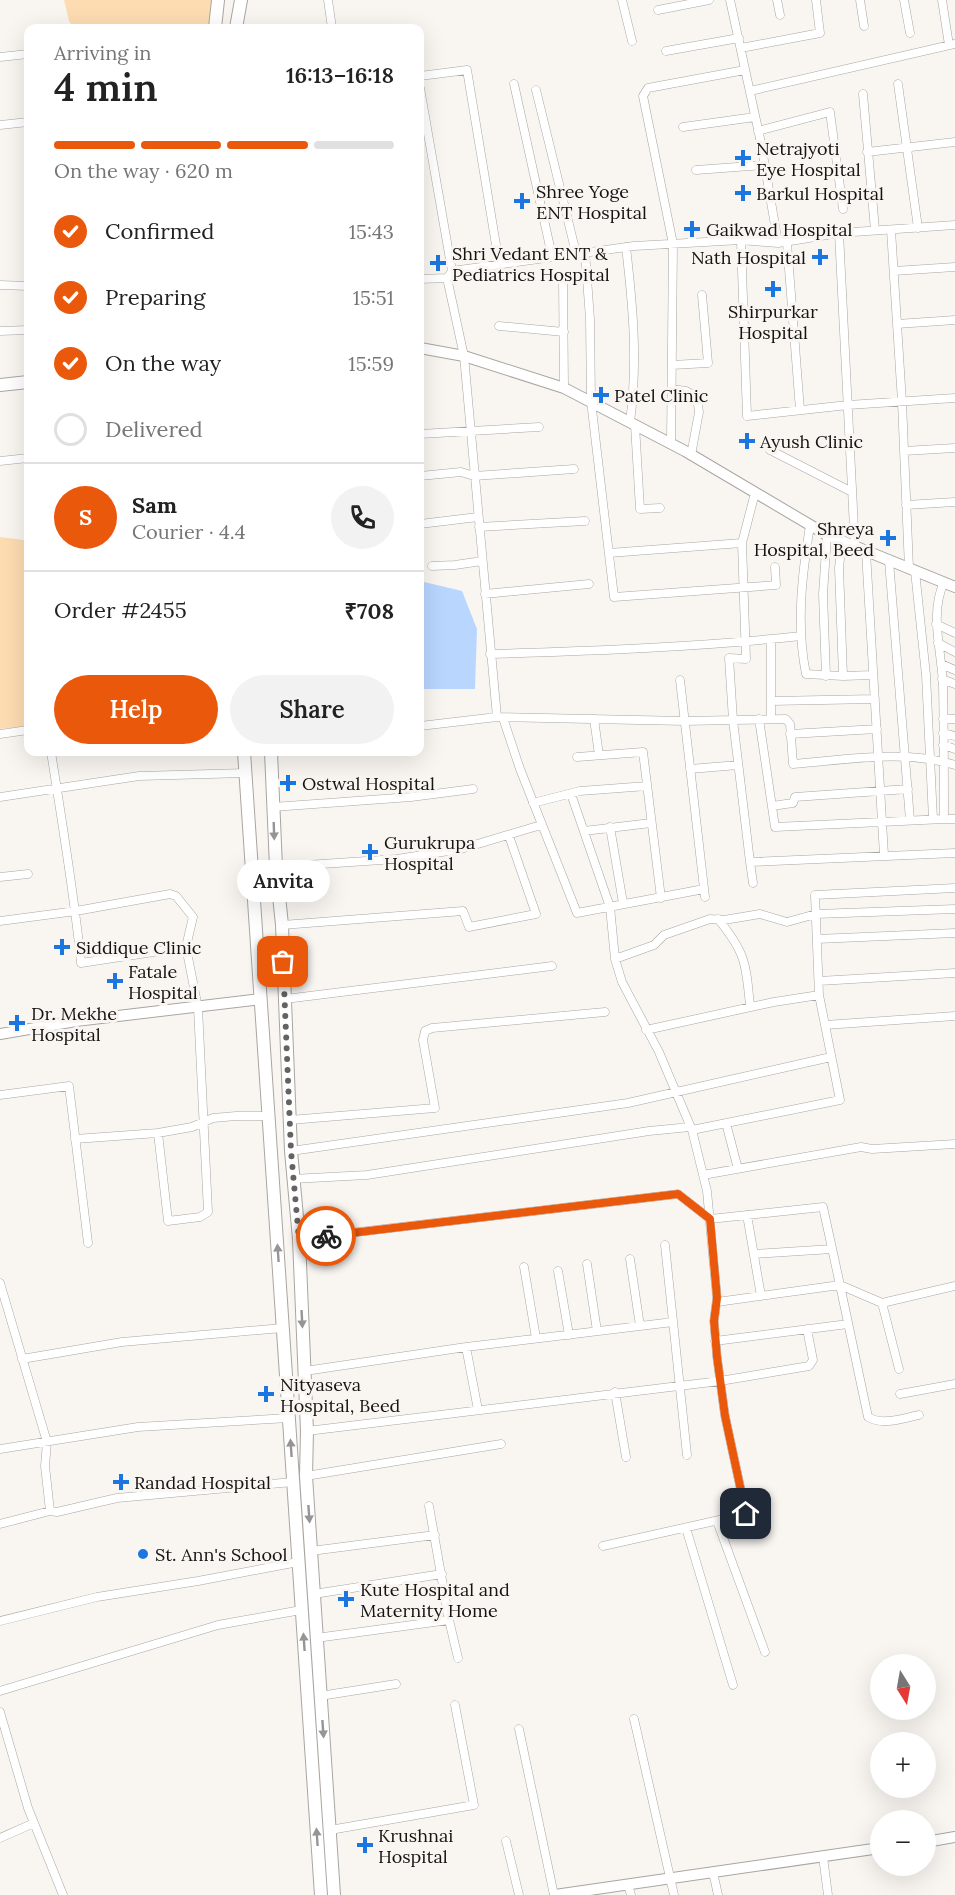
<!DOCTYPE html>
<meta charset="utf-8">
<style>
body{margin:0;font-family:Lora,serif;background:#f2f2f2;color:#222;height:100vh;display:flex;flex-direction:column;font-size:22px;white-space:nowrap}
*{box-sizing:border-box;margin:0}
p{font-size:20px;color:#767676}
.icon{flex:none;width:33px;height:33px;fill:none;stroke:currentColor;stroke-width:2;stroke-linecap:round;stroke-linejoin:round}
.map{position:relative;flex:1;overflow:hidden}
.panel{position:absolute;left:24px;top:24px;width:400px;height:732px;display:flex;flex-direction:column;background:#fff;border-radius:12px;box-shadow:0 6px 24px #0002}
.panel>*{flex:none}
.needle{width:39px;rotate:169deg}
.buttons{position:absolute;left:870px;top:1654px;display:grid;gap:12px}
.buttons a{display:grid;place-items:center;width:66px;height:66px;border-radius:50%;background:#fff;box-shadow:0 6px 24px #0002;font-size:30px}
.pin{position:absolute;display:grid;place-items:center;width:51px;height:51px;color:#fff;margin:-26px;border-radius:12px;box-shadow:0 3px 9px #0006}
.courier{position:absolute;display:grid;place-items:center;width:60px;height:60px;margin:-30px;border:4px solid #ea580c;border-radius:50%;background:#fff;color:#222;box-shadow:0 2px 8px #0007}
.bubble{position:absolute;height:42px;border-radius:21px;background:#fff;box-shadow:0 6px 24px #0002;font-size:20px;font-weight:600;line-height:42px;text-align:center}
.headline em{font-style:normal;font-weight:600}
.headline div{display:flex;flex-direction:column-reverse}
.headline{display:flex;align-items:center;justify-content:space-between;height:102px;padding:0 30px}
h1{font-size:39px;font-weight:600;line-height:45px}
.bar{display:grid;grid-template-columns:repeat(4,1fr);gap:9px 6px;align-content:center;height:72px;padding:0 30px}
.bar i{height:8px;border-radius:4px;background:#e0e0e0}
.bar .on{background:#ea580c}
.bar p{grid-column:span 4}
.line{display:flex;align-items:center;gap:15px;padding:0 30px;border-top:2px solid #e0e0e0}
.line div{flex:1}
.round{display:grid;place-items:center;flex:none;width:63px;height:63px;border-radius:32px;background:#f2f2f2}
ol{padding:0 30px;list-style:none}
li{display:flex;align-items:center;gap:18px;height:66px}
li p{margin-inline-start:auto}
li .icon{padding:6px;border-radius:50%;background:#ea580c;color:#fff;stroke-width:4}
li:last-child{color:#767676}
li i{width:33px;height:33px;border:3px solid #e0e0e0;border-radius:50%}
.button{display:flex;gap:12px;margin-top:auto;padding:12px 30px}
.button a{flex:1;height:69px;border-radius:36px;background:#ea580c;color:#fff;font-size:24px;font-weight:600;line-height:69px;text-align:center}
.button a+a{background:#f2f2f2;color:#222}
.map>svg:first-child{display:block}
</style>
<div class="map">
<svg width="955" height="1895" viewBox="0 0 955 1895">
<rect width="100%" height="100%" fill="#f9f6f2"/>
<path fill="#fddcb2" d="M 64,0 L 214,0 L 209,27 L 74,28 L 69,21 Z
M 28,535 L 28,726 L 0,729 L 0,537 L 24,540 Z"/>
<path fill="#b9d6ff" d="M 420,581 L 462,591 L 477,629 L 475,689 L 420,689 Z"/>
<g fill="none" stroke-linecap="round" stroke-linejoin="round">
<g stroke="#a9a6a2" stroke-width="9">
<path id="street" d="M 328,0 L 332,28
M 622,0 L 632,41
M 730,0 L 761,143 L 778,243
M 777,0 L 780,15
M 860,0 L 864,26
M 904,0 L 910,33
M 942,0 L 949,45
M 658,10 L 709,0
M 741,48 L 820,33 L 816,0
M 666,51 L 739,38
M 0,57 L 28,54
M 420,76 L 467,70 L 499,263
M 514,84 L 552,256
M 898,84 L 918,228
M 420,88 L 452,271
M 536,90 L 576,253
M 750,91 L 955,44
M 863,94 L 875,230
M 0,125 L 28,122
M 683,127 L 755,117
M 758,131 L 830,112 L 843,209
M 867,152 L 955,142
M 696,170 L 764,165
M 891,230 L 902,402 L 909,568
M 839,233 L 855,548
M 741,240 L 747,416 L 848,405 L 955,398
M 787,243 L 800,410
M 626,247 C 633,307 638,362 630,422
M 585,252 L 590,319 L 591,401 L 614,597 L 776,585 L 775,567
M 894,271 L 955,267
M 420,279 L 447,278
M 563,279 L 564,388
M 0,285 L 28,286
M 897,324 L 955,320
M 499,326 L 564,332
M 0,331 L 28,330
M 672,365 L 708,363 L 702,295
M 672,389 L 686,391 L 697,397 L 699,412 L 691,455
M 635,425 L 640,509 L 660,508
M 420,434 L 539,427
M 671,444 L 673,244 L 643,96 L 648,88 L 745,70
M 770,450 L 852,492
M 904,451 L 955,448
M 0,461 L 28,458
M 420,476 L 461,472 L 474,476 L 574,469
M 906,505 L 955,502
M 420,524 L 478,517
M 810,526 C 802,574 796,625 806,674 L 843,676
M 479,527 L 585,521
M 842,541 L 839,568 L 843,676 L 873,675
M 866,552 L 884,855
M 609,553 L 742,543
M 889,561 L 910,820
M 432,566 L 455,565 L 482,561
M 915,571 L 926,675 L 933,819
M 944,582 C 929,615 942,651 943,686 C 944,730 944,774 944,819 L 955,819
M 485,594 L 589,584
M 936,624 L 955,633
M 771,639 L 771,719
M 938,643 L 955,652
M 490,654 C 594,651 698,647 801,636
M 941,664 L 955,670
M 826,676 L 823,594 L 827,535
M 942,679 L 955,684
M 680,680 L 705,897
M 771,701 L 875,699
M 497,717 L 685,721 L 733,720 L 729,658 L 746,659 L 742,543 L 755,493
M 503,718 L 520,769 L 577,913 L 704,889
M 594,719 L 599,755
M 759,719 L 775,827 L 944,819
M 943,719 L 955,719
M 420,726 L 497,717 L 464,356 L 447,278 L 452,271 L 634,246 L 741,240 L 778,243 L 839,233 L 955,225
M 943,733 L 955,736
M 0,734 L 28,730
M 790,734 L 877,729
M 943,745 L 955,749
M 577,757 L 643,752 L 661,898
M 955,765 C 903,749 846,760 793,764 L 790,724 L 786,719 L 733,720 L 750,862 L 955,853
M 690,769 L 738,765
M 571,794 L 610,907 L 615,959 L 622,982 L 659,1052 L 692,1130 L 707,1191 L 710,1223 L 717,1298 L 714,1321 L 717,1357 L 725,1416 L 746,1514 L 603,1546
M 0,797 L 139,776 L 245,773
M 533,803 L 580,791 L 647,786
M 772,806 L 793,803 L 795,797 L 908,789
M 273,807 L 411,797 L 473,789
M 610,827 L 623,903
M 584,831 L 651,823
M 750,862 L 753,883
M 276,867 L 397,859 L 461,849 L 541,825
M 0,877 L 28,874
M 718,919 C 746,953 746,964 750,1006
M 0,921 L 76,911 L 170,894 L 176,896 L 193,917 L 186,947 L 81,963 C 74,892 62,822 51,752
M 282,925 L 463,911 L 469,927 L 536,914 L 509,836
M 817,939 L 955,933
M 615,959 L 654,945 L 664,935 L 710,919 L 724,920 L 760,914 L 787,922 L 816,914 L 955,909
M 819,981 L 955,973
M 285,999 L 552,966
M 825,1025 L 955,1016
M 646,1030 L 774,1002 L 819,995
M 0,1095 L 69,1086 L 88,1243
M 290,1120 L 435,1108 L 423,1040 L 425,1031 L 432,1028 L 605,1012
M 726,1123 L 738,1169
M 692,1130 L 840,1100 L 819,995 L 815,895 L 955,888
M 158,1133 L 168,1221 L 200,1217 L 208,1212 L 198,1008 L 186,947
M 75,1139 L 158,1133 L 192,1127 L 213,1118 L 236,1116 L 268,1116
M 291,1151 L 628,1103 L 831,1057
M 703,1175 L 861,1147 L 872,1149 L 955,1144
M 292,1179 L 367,1175 L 649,1131 L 690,1127
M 747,1215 L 761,1296
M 299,1239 L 678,1194 L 710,1219 L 823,1207 L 840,1285 L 882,1303 L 955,1286
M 665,1245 L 687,1455
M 754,1254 L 832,1249
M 630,1259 L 640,1326
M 587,1264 L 597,1331
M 524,1267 L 536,1338
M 558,1271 L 569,1335
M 0,1283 L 47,1442 L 45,1466 L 50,1511
M 717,1302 L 840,1285 L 868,1417 C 883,1426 903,1418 919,1415
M 882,1303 L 899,1369
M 715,1341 L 848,1324
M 466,1347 L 478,1410
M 22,1359 L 122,1342 L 283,1328
M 305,1371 L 466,1347 L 673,1322
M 615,1392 L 626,1457
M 900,1394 L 955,1384
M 307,1431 L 720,1381 L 809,1366 L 813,1360 L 807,1329
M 0,1449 L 138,1427 L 289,1418
M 306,1476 L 501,1444
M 429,1506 L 449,1620 L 458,1658
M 717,1521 L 765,1652
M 0,1524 L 50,1511 L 57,1512 L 117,1498 L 293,1482
M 686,1528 L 733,1685
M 311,1551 L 435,1535
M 314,1594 L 442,1574
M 0,1621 L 97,1597 L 198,1581 L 298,1562
M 316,1638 L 449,1620
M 0,1691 L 218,1625 L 301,1610
M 320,1696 L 396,1684
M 0,1712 L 28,1808 L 63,1895
M 634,1719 L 674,1895
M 519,1729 L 554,1895
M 330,1830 L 474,1805 L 455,1705
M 0,1838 L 34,1823
M 506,1841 L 519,1895
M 823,1857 L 828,1895
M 713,1872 L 718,1895
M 628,1885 L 631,1895"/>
</g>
<g stroke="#a9a6a2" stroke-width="12">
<path id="secondary" d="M 420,348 L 464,356 L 564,388 L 685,451 L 827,535 L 955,587
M 0,1034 L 76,1021 L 261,999
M 926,1842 L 955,1837
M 555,1895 L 880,1848"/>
</g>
<g stroke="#a9a6a2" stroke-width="14">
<path id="primary" d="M 215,28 L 218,0
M 236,28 L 241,0
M 0,385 L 28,382
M 244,752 L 321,1895
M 271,752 L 276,867 L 282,925 L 291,1151 L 299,1239 L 307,1431 L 306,1476 L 334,1895"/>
</g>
<use href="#street" stroke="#fff" stroke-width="8"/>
<use href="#secondary" stroke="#fff" stroke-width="10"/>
<use href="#primary" stroke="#fff" stroke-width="12"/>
</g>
<defs><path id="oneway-solid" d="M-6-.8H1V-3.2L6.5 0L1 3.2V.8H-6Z" transform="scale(1.5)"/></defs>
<g fill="#969595">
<use href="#oneway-solid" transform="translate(274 831) rotate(88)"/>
<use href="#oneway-solid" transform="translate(278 1253) rotate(-94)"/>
<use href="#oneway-solid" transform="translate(302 1319) rotate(87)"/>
<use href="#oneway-solid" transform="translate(291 1448) rotate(-94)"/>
<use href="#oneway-solid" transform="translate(309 1514) rotate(86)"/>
<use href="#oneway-solid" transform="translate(304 1642) rotate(-94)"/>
<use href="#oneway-solid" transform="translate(323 1729) rotate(86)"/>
<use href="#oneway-solid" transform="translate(317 1837) rotate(-94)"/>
</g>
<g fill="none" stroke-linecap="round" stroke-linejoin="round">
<path stroke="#656361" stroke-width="6" stroke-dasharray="0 10.8" d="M 283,962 L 291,1151 L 299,1239 L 326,1236"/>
<path stroke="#ea580c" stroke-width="8" d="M 326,1236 L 678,1194 L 710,1219 L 717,1298 L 714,1321 L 717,1357 L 725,1416 L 746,1514"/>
</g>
<g fill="#1c76df" stroke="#f9f6f2" stroke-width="2">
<path d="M740 149h6v6h6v6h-6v6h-6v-6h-6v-6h6z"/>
<path d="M740 184h6v6h6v6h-6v6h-6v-6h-6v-6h6z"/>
<path d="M519 192h6v6h6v6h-6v6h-6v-6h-6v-6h6z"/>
<path d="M689 220h6v6h6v6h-6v6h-6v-6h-6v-6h6z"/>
<path d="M817 248h6v6h6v6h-6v6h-6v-6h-6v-6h6z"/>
<path d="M435 254h6v6h6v6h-6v6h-6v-6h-6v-6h6z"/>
<path d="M770 280h6v6h6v6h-6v6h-6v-6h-6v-6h6z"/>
<path d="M598 386h6v6h6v6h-6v6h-6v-6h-6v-6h6z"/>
<path d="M744 432h6v6h6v6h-6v6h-6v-6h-6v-6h6z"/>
<path d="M885 529h6v6h6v6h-6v6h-6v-6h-6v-6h6z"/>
<path d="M285 774h6v6h6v6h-6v6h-6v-6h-6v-6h6z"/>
<path d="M367 843h6v6h6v6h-6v6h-6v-6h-6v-6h6z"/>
<path d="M59 938h6v6h6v6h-6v6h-6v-6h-6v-6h6z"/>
<path d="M112 972h6v6h6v6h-6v6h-6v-6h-6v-6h6z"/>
<path d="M14 1014h6v6h6v6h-6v6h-6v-6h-6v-6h6z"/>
<path d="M263 1385h6v6h6v6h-6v6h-6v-6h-6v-6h6z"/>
<path d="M118 1473h6v6h6v6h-6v6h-6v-6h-6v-6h6z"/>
<circle cx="143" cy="1554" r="6"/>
<path d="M343 1590h6v6h6v6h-6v6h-6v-6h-6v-6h6z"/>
<path d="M362 1836h6v6h6v6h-6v6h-6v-6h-6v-6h6z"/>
</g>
<g text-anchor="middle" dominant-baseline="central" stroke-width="6" stroke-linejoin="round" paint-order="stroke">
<g font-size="18" fill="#151413" stroke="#f9f6f2" text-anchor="start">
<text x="756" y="148">Netrajyoti<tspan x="756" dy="21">Eye Hospital</tspan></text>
<text x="536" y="191">Shree Yoge<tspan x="536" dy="21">ENT Hospital</tspan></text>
<text x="756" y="193">Barkul Hospital</text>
<text x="706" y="229">Gaikwad Hospital</text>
<text x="452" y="253">Shri Vedant ENT &amp;<tspan x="452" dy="21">Pediatrics Hospital</tspan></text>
<text x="806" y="257" text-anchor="end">Nath Hospital</text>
<text x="773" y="311" text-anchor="middle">Shirpurkar<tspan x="773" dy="21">Hospital</tspan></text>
<text x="614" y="395">Patel Clinic</text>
<text x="760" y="441">Ayush Clinic</text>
<text x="874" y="528" text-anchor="end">Shreya<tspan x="874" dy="21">Hospital, Beed</tspan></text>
<text x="302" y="783">Ostwal Hospital</text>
<text x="384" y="842">Gurukrupa<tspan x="384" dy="21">Hospital</tspan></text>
<text x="76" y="947">Siddique Clinic</text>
<text x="128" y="971">Fatale<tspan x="128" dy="21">Hospital</tspan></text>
<text x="31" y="1013">Dr. Mekhe<tspan x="31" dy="21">Hospital</tspan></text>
<text x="280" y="1384">Nityaseva<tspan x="280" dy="21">Hospital, Beed</tspan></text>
<text x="134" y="1482">Randad Hospital</text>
<text x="155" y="1554">St. Ann's School</text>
<text x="360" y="1589">Kute Hospital and<tspan x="360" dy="21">Maternity Home</tspan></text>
<text x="378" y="1835">Krushnai<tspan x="378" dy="21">Hospital</tspan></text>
</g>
</g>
</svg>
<div class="buttons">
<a><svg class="needle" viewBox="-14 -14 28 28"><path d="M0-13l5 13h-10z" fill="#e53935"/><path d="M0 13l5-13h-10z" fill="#767676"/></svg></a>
<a>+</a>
<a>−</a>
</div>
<div class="pin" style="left:283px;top:962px;background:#ea580c"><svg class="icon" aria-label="bag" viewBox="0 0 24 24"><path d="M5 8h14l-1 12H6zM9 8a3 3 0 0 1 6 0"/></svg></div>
<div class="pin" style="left:746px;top:1514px;background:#1f2937"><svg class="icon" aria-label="home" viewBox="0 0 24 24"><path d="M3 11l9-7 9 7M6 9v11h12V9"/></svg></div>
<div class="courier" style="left:326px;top:1236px"><svg class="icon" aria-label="bike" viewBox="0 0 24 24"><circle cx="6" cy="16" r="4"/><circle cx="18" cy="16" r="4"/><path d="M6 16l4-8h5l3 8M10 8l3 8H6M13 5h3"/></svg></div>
<div class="bubble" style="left:237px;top:860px;width:93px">Anvita</div>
<section class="panel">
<div class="headline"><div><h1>4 min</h1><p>Arriving in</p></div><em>16:13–16:18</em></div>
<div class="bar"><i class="on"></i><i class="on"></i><i class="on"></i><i></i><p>On the way · 620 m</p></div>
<ol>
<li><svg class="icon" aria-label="check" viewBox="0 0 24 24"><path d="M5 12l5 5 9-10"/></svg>Confirmed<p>15:43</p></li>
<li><svg class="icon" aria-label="check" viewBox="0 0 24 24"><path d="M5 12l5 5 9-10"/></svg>Preparing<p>15:51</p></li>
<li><svg class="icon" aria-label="check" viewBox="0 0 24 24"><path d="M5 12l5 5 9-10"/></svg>On the way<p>15:59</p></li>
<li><i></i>Delivered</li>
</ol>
<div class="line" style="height:108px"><b class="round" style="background:#ea580c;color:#fff">S</b><div><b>Sam</b><p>Courier · 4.4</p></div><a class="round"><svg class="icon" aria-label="phone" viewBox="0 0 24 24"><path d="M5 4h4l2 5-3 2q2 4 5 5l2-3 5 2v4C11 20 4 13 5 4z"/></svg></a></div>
<div class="line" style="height:78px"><div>Order #2455</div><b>₹708</b></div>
<div class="button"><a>Help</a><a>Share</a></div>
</section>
</div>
